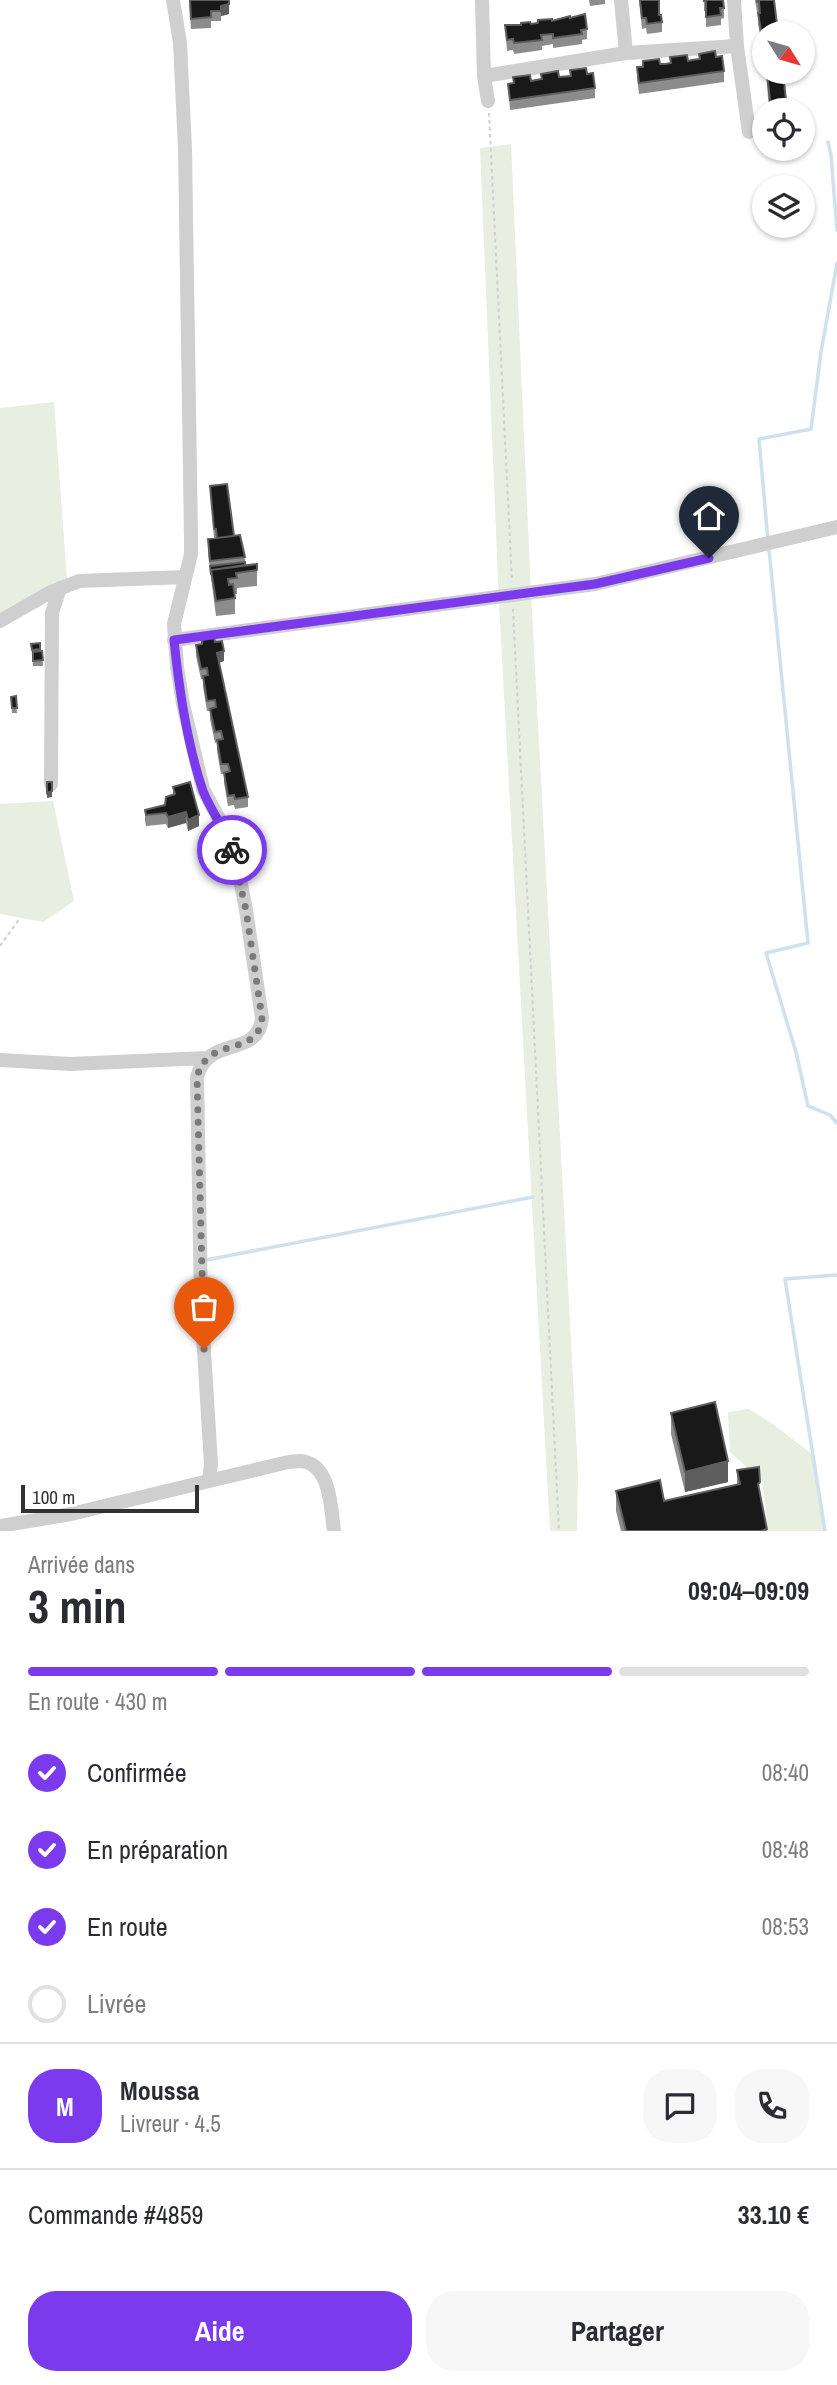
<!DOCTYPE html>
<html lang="fr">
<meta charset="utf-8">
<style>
body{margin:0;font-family:"Archivo Narrow",sans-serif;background:#f7f7f7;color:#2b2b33;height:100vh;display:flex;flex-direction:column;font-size:26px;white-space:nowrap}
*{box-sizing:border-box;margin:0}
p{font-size:23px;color:#7c7c81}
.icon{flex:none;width:38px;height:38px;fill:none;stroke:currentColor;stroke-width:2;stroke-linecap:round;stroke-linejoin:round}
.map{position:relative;height:1531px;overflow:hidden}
.panel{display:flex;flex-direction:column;background:#fff;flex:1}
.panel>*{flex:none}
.needle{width:46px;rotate:127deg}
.fabs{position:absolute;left:752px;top:21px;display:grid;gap:14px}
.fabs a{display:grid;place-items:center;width:63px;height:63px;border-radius:50%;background:#fff;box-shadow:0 2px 5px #0004;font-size:35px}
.scale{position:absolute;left:21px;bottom:18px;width:178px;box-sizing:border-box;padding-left:7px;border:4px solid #323232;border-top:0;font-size:19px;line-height:24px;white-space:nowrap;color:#323232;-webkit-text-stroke:5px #fff;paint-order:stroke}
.pin{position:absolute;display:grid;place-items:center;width:60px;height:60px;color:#fff;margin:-72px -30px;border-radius:50% 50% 50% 0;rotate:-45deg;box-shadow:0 0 7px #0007}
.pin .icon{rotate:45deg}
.courier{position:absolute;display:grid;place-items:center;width:70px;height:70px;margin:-35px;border:5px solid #7c3aed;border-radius:50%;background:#fff;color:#222;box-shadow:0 2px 9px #0007}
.head em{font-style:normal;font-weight:700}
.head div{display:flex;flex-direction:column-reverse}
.head{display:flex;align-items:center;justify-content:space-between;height:119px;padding:0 28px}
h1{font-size:46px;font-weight:700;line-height:52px}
.bar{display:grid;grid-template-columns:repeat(4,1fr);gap:10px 7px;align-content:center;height:84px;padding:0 28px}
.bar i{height:9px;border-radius:5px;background:#e1e1e2}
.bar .on{background:#7c3aed}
.bar p{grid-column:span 4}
.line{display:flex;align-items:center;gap:18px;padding:0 28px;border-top:2px solid #e1e1e2}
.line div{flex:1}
.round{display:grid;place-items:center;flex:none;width:74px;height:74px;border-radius:28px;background:#f7f7f7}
ol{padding:0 28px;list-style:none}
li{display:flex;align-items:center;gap:21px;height:77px}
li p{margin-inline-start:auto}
li .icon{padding:7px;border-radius:50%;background:#7c3aed;color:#fff;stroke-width:4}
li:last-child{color:#7c7c81}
li i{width:38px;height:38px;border:4px solid #e1e1e2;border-radius:50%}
.cta{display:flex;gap:14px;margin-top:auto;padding:14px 28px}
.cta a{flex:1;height:80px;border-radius:28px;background:#7c3aed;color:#fff;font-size:28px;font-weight:700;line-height:80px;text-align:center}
.cta a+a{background:#f7f7f7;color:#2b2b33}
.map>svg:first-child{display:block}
</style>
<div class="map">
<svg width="837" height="1531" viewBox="0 0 837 1531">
<rect width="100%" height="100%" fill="#fff"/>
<path fill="#e8eee0" d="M 511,144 L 531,593 L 578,1472 L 577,1531 L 550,1531 L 499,604 L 480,148 Z
M 54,402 L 67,580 L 0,617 L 0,408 Z
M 53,801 L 74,901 L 43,922 L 0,914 L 0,804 Z
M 749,1409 L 770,1422 L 812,1454 L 825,1531 L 768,1531 L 762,1481 L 730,1452 L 728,1412 Z"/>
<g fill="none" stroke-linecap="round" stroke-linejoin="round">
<path stroke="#cde1ee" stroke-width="3.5" d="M 828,142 L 831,155 L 837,230
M 768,541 L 759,439 L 811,429 L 821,352 L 837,263
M 769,549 L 808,943 L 766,953 L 796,1052 L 808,1106 L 830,1115 L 837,1123
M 206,1260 L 533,1197
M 825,1531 L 785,1279 L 837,1275"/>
<path stroke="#cfcfcf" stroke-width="2" stroke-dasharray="3.5 3.5" stroke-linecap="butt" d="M 489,113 L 512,582
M 513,609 L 559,1531
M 0,946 L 20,918"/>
<path stroke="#cfcfcf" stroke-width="14" d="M 173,0 L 180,43 L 185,149 L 191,537 L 191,554 L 174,624 L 177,667 L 183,704 L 203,789 L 227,834 L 237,864 L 246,910 L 262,1018 C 258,1059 208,1034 197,1077 L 201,1302 L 211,1464 L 209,1480
M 482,0 L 484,76 L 488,101
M 621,0 L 626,53
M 734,0 L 737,46 L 749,132
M 484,76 L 626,53 L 737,46
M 0,621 L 49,593 L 79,581 L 185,577
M 174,640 L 595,584 L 837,527
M 51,784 L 52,613 L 60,588
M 0,1060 L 70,1064 L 207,1058
M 0,1526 L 71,1514 L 284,1463 C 289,1462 295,1461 301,1461 C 331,1464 331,1509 334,1531"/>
</g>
<path fill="#8c8c8c" d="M 189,0 L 229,0 L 229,14 L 221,16 L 221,21 L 211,21 L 211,28 L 191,29 Z
M 589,0 L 605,0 L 605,4 L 590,6 Z
M 639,0 L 659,0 L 659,15 L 662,22 L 662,32 L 647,34 L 646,28 L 642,29 Z
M 704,0 L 724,8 L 724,18 L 721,19 L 721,25 L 706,27 L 706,11 L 704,11 Z
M 755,0 L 774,0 L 765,33 L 765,64 L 758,24 L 759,12 L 757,12 Z
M 570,18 L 587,29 L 587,39 L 582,40 L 582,44 L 553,48 L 553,44 L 542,46 L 542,50 L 514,54 L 513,50 L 507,51 L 505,25 L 521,25 Z
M 699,54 L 716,57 L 724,71 L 724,82 L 639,94 L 637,78 L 637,67 L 643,67 L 643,61 L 660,64 L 670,63 L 670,57 L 688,61 L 699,59 Z
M 570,70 L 587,74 L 595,88 L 595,98 L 510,110 L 508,84 L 513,83 L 513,77 L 531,81 L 541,80 L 541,74 L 559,77 L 570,76 Z
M 766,72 L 783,72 L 787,110 L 769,110 Z
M 210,486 L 245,557 L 245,565 L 257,570 L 257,586 L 237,588 L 237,594 L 235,594 L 235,614 L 216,616 L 208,554 L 208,539 L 214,538 Z
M 202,640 L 215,642 L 224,661 L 219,663 L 248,797 L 248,807 L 235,809 L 234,805 L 228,806 L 224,783 L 224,774 L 221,774 L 217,751 L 217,742 L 215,743 L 210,719 L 210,711 L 207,711 L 203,687 L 203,679 L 201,679 L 196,656 L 196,645 L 202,644 Z
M 40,643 L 40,651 L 42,651 L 43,666 L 33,666 L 31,644 Z
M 16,696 L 17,713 L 12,713 L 11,697 Z
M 173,787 L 199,826 L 188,831 L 186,823 L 168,828 L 166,824 L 146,826 L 145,821 L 145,810 L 165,805 L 173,794 Z
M 671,1413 L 728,1482 L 685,1492 L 671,1434 Z
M 737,1470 L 760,1495 L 767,1531 L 621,1531 L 616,1511 L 616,1491 L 664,1501 L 737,1485 Z"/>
<path fill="#5e5e5e" d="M 229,4 L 229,14 L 221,16 L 221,21 L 221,6 Z
M 224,651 L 224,661 L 217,663 L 217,653 Z
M 52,791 L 52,797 L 47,798 L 47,793 Z
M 186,812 L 186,823 L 168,828 L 168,817 Z
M 199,815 L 199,826 L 188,831 L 188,820 Z
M 728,1461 L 728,1482 L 685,1492 L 685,1472 Z"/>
<path fill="#191919" stroke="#5e5e5e" stroke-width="2" d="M 190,0 L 229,0 L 229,4 L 221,6 L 221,11 L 211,11 L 211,17 L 191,19 Z
M 640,0 L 659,0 L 659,15 L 661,15 L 662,22 L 647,24 L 646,18 L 642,18 Z
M 704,0 L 723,0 L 724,8 L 720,8 L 721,15 L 706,17 L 706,1 L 704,1 Z
M 757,0 L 774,0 L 778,33 L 765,33 L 765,54 L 758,13 L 760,13 L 759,2 L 757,2 Z
M 585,14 L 587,29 L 581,30 L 582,34 L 553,38 L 553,34 L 541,35 L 542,40 L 514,43 L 513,39 L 507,40 L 505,25 L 521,25 L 521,23 L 530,22 L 531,24 L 538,23 L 538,20 L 552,19 L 552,21 L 570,16 L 570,18 Z
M 715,51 L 716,57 L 722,56 L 724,71 L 639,83 L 637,67 L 643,67 L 643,61 L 659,59 L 660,64 L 665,64 L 671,63 L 670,57 L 687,55 L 688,61 L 692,60 L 700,59 L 699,54 Z
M 586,68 L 587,74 L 593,73 L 595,88 L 510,100 L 508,84 L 514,83 L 513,77 L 530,75 L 531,81 L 536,80 L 542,79 L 541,74 L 558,71 L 559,77 L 571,76 L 570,70 Z
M 767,72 L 783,72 L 787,110 L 771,110 Z
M 227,484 L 234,536 L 217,538 L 216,529 L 214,529 L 210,486 Z
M 240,535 L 245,557 L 210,561 L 208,539 Z
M 245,562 L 245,565 L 211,570 L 211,575 L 210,566 Z
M 257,564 L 257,570 L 236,573 L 237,578 L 228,579 L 229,585 L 233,584 L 235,598 L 216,601 L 211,570 Z
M 214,637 L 215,642 L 222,641 L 224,651 L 217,653 L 248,797 L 235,799 L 234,795 L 228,796 L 224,773 L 230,771 L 228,764 L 221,764 L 217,740 L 223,739 L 221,731 L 215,732 L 210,709 L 216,707 L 215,700 L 207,701 L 203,676 L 208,675 L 207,668 L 201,669 L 196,645 L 202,644 L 202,640 Z
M 40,643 L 40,649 L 32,650 L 31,644 Z
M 42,651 L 43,660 L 33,661 L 33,652 Z
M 16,696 L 17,708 L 12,708 L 11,697 Z
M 47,782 L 52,782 L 52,791 L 47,793 Z
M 190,782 L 199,815 L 188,820 L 186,812 L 168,817 L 166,813 L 146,815 L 145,810 L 165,805 L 166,797 L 175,794 L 173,787 Z
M 715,1402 L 728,1461 L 685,1472 L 671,1413 Z
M 759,1467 L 760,1482 L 758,1484 L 767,1529 L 761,1531 L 626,1531 L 616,1491 L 660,1480 L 664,1501 L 740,1484 L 737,1470 Z"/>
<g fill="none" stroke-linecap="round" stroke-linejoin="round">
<path stroke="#7a7a7a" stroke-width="7" stroke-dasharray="0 12.6" d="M 204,1349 L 197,1077 C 208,1034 258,1059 262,1018 L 246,910 L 232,850"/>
<path stroke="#7c3aed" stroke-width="9" d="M 232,850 C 225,829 211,811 203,791 C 187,744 179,689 174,640 L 595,584 L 709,558"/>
</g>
</svg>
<div class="fabs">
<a><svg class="needle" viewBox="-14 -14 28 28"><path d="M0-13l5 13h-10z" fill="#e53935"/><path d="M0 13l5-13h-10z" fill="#7c7c81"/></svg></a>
<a><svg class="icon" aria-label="locate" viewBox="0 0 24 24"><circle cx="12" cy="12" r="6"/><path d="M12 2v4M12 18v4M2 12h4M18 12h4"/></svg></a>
<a><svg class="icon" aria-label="layers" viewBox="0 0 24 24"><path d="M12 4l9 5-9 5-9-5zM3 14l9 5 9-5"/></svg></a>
</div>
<div class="scale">100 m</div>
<div class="pin" style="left:204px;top:1349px;background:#ea580c"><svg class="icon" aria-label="bag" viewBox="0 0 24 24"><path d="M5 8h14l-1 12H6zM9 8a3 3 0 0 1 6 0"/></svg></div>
<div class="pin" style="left:709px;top:558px;background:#1f2937"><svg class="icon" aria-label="home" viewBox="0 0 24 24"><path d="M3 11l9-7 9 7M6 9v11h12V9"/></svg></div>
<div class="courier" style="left:232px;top:850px"><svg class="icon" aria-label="bike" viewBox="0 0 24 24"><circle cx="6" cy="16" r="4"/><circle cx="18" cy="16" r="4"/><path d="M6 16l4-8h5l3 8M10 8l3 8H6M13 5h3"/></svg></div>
</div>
<section class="panel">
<div class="head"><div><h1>3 min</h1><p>Arrivée dans</p></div><em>09:04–09:09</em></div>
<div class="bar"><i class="on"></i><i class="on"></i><i class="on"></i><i></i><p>En route · 430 m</p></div>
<ol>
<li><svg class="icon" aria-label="check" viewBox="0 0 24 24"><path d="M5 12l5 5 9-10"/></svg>Confirmée<p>08:40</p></li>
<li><svg class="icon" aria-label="check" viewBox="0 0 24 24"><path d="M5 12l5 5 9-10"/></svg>En préparation<p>08:48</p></li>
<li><svg class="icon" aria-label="check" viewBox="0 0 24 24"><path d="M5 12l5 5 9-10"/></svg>En route<p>08:53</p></li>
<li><i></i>Livrée</li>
</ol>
<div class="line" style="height:126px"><b class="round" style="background:#7c3aed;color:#fff">M</b><div><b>Moussa</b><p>Livreur · 4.5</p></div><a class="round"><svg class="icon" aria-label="chat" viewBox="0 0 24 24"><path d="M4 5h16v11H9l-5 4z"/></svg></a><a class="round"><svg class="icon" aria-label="phone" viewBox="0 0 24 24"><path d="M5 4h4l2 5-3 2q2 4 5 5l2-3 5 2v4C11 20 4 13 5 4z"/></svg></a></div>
<div class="line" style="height:91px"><div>Commande #4859</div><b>33.10 €</b></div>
<div class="cta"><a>Aide</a><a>Partager</a></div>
</section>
